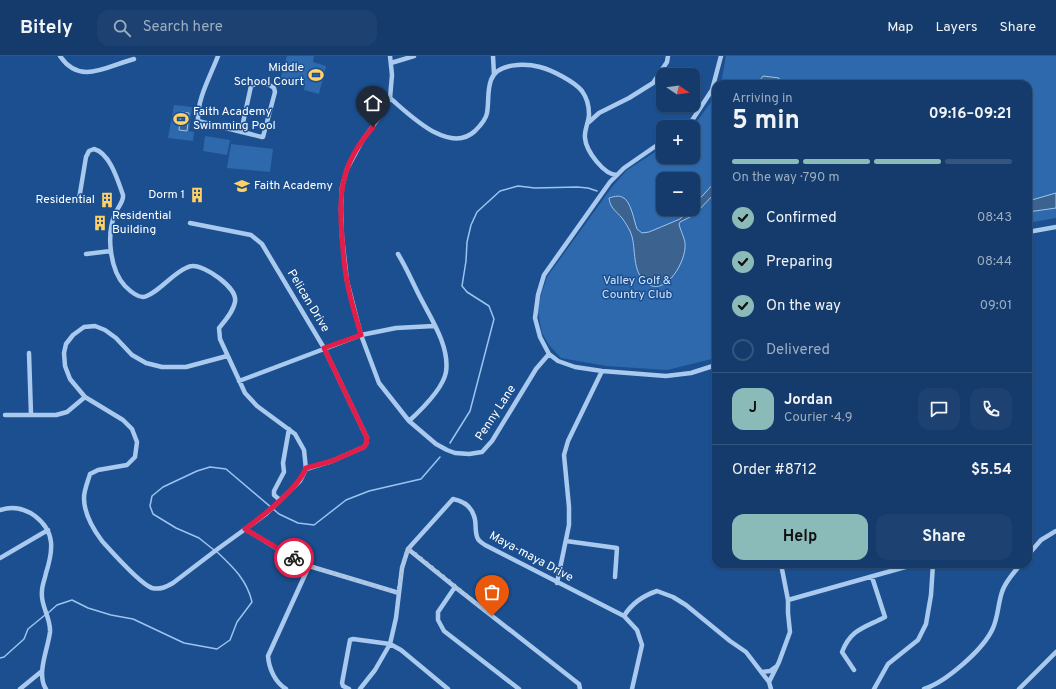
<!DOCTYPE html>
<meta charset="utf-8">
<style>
body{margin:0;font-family:Overpass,sans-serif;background:#1d4271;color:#f1f3f6;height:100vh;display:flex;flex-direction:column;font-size:15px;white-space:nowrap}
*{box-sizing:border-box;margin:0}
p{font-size:13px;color:#9dadc1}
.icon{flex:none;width:22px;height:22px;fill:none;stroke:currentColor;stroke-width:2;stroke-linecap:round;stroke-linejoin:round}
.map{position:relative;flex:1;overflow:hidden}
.drawer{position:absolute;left:712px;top:24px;width:320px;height:488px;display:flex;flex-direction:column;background:#143b6b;border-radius:12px;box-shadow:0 1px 3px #0004,0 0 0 1px #33557e}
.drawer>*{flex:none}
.needle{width:26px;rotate:103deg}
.buttons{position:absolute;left:656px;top:12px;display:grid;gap:8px}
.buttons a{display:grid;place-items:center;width:44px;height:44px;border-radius:8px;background:#143b6b;box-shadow:0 1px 3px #0004,0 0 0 1px #33557e;font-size:20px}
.pin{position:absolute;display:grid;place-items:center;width:34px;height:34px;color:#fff;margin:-41px -17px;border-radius:50% 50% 50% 0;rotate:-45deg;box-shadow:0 0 4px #0007}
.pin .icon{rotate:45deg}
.courier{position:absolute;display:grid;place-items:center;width:40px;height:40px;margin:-20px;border:3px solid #e11d48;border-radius:50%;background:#fff;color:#222;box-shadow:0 1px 5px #0007}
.headline em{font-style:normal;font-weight:700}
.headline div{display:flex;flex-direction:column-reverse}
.headline{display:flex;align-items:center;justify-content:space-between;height:68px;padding:0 20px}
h1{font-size:26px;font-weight:700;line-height:30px}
.bar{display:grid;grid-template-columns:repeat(4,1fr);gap:6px 4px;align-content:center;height:48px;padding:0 20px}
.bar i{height:5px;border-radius:3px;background:#33557e}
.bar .active{background:#8bbbb9}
.bar p{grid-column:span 4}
.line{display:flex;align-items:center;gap:10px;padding:0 20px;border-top:1px solid #33557e}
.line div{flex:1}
.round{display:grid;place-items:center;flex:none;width:42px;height:42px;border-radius:12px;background:#1d4271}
ol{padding:0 20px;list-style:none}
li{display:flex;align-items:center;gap:12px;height:44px}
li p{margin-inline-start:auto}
li .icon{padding:4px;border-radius:50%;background:#8bbbb9;color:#111;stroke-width:4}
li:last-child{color:#9dadc1}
li i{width:22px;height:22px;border:2px solid #33557e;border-radius:50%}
.button{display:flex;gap:8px;margin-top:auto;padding:8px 20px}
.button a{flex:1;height:46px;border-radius:12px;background:#8bbbb9;color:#111;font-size:16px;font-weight:700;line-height:46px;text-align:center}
.button a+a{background:#1d4271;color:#f1f3f6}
header{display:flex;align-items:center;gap:24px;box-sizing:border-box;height:56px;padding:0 20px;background:#143b6b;border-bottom:1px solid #33557e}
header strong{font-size:19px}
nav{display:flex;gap:22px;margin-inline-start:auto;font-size:14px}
.search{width:280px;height:36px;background:#1d4271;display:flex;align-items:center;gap:10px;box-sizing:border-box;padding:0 14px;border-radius:12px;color:#9dadc1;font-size:15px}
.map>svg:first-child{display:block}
</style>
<header>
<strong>Bitely</strong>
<div class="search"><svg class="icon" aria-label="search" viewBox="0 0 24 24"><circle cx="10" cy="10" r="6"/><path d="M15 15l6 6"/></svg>Search here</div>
<nav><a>Map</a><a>Layers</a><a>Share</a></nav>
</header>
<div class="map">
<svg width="1056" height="633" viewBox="0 0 1056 633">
<rect width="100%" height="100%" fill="#1b4f8f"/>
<path fill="#2e69ad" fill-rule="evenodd" d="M 287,0 L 314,0 L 313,6 L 326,10 L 319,38 L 304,34 L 305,27 L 281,21 Z
M 726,0 L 1056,0 L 1056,162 L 1028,167 L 1028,28 L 721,28 Z
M 716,39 L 716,302 L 667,314 L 606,310 L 561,302 L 549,289 L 542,277 L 537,251 L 547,221 L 612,131 L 627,114 L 663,91 L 663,101 L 693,101 L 693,71 ZM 663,123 L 693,123 L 693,153 L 663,153 Z
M 174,49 L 192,51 L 189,75 L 194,76 L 193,85 L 168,82 Z
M 205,80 L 230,84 L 227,99 L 203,95 Z
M 231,88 L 273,93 L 270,116 L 227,112 Z"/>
<path fill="#3c6290" stroke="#9cc4f0" d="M 763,20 L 779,22 L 780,28 L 757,28 Z
M 181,56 L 189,57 L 187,75 L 179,74 Z
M 716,125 L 716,136 L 694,159 L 680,166 L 679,168 C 681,177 686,183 685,192 C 684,209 663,244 644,225 C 631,212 637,190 630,175 C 628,171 625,166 622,162 C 616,155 610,152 609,142 C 612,141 619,139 622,141 C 631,144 634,165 637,173 L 642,177 L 649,176 L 680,163 L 690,153 L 693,153 L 693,150 Z
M 1056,137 L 1056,152 L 1028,156 L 1028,145 Z"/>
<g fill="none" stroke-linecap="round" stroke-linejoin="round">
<path stroke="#9cc4f0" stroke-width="1.5" d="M 450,387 L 470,355 L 494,263 L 489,250 L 467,236 L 462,230 L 466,205 L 467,186 L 471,169 L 477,156 L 500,135 L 518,130 L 535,132 L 577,131 L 588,132 L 597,135
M 214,494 L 199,482 L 176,472 L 153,458 L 150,450 L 152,440 L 163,431 L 197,415 L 210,411 L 226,413 L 279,458 L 298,467 L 314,469 L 346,444 L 369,435 L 421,423 L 440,401
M 48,557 L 57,549 L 72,544 L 88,552 L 111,559 L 133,563 L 184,587 L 217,593 L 230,584 L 237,566 L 252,546 C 247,524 233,511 217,496
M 0,602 L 4,601 L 24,583 L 28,573 L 45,559"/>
<path stroke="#a9c9ee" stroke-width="4.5" d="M 60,0 C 80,30 107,10 134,3
M 218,0 C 210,21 197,43 198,65 C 219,70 241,76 262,81 L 263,81 L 275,36 L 274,32 L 268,28 L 259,26 L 251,30 L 241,76
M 390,0 L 392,19 L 390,42 L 381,59 L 362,85 L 347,113 L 342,131 L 341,153 L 342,181 L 347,225 L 361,279 L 379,327 L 409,365 L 436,388 L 447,394 L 455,397 L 469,398 L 482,396 L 492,385 L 536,313 L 549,298
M 493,0 L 494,19
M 391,7 L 414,0
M 390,42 C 410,59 449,99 475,75 C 480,70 486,64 487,57 C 489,46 487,35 491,24 C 497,7 525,7 540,11 C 552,14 575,26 582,35 C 587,42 589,50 589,58 C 589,66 584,74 585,82 C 586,95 604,119 617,119
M 589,66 L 599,57 L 629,42 L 653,27 L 667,6 L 668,0
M 683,71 L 691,66 L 712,34 L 721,0
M 663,85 L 624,112 L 610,126 L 544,219 L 538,239 L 535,262 L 540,281 L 549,298 L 558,305 L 575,311 L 602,315 L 666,320 L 691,317 L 716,309
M 79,143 L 86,101 L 89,95 L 94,93 C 110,97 118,125 123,139 C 124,146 117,152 115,158 C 106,179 110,214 125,230 C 130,235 137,241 143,241 C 155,240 173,217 186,212 C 188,211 190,210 192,210 C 205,209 238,232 235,246 C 233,256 225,265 219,272 L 220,283 L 245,337 L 257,350 L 295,378 L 304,394 L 306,413 L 300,425 L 266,458 L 219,492 L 173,527 C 166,531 160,534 152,532 C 140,528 112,496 102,485 C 93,473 84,458 84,442 C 84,434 88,425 90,418 L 98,414 L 127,409 L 135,401 L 137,386 L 132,373 L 123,364 L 85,341 L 70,323 L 65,310 L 64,297 L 66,288 L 73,279 L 84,271 L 95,270 L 105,274 L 116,282 L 132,299 L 146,307 L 162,311 L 186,311 L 227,300
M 190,167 L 251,179 L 262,188 L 324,292 L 367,382 L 366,388 L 364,391 L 332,405 L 306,413
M 1028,176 L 1056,171
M 86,198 L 111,195
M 398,198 C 406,211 412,225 419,239 C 430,261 450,290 446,316 C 443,333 421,354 409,365
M 29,297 L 31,358
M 239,325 L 361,279 L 396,272 L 434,270
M 5,359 L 56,359 L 67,356 L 85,341
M 280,444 L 274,439 L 274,435 L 284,416 L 283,407 L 289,373
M 0,454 C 12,450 24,452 35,460 C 56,476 53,495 46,517 C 45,523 42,529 42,535 C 40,550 51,561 50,576 C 48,593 36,618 46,633
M 245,473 L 288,499 L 309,510 L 399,537
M 566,485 L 617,492 L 615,521
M 408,493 L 455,531 L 579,628 L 580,633
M 1028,499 L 1041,484 L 1056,475
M 0,502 L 48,474
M 557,527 L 569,469 L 569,451 L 564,399 L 568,385 L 602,315
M 455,531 L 438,556 L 438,564 L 444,575 L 519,633
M 788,544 L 916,508
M 624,560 C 632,547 642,540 657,535 L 673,541 L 686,549 L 730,585 L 746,596 L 769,626 L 771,633
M 854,614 L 842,596 C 851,573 864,572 885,561 L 872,521
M 762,616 L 770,615 L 777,610
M 769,626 L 779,606 L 790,576 L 788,557 L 788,544 L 781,508
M 20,633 L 42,615
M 286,633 C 275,626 269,613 268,600 L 309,510
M 349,633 L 343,630 L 342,627 L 350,584 L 353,583 L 390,588 L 401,594 L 448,633
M 360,633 L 375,614 L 390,588 L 396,562 L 402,512 L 408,493 L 453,443 C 463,445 471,450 474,460 C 477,467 474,476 478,483 C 479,485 482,487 485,489 L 624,560 L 637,574 L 642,589 L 632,633
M 874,633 L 888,608 L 918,584 L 926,568 L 931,539 L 933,508
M 924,633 C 946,626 984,593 993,572 C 998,561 998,548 1002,536 C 1005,526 1014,516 1021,508
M 1019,633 L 1056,596"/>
</g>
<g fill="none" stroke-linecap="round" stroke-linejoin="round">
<path stroke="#afc1d8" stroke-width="4" stroke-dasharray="0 7.2" d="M 294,502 L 309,510 L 398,537 L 402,512 L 408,492 L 492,560"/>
<path stroke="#e11d48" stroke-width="5" d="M 294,502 L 245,473 C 264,459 297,434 306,412 L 332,405 L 364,391 L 366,388 L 367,382 L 324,292 L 361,279 C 356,261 350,243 347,225 C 343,205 342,184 341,164 C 341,151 340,137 344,124 C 348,104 360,86 373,71"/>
</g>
<defs>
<g id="stadium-bare" transform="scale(1.2)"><path d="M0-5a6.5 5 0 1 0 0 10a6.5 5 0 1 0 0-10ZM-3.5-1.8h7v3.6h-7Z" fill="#ffd166" stroke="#1b4f8f" stroke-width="2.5" paint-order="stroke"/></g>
<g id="school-bare" transform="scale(1.2)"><path d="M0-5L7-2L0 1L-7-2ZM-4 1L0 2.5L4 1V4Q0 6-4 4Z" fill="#ffd166" stroke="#1b4f8f" stroke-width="2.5" paint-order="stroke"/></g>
<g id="building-bare" transform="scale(1.2)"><path d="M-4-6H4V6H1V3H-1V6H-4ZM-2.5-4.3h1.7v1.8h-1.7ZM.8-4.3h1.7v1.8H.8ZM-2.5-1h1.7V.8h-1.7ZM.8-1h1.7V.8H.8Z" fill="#ffd166" stroke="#1b4f8f" stroke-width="2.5" paint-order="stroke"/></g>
</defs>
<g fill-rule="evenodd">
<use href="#stadium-bare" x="316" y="19"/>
<use href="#stadium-bare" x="181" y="63"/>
<use href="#school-bare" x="242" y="130"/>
<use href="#building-bare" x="197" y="139"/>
<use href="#building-bare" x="107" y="144"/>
<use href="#building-bare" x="100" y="167"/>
</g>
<g text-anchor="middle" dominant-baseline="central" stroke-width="3" stroke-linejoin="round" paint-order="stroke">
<g font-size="12" fill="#fff" stroke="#1b4f8f" text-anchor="end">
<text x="304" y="12">Middle<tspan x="304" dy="14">School Court</tspan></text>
<text x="193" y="56" text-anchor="start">Faith Academy<tspan x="193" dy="14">Swimming Pool</tspan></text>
<text x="254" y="130" text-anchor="start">Faith Academy</text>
<text x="185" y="139">Dorm 1</text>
<text x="95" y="144">Residential</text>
<text x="112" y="160" text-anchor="start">Residential<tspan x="112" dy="14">Building</tspan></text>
</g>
<g font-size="12" fill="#cfe3fa" stroke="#1b4f8f">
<text x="637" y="225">Valley Golf &amp;<tspan x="637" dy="14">Country Club</tspan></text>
</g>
<g font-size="12" fill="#fff" stroke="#1b4f8f">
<text transform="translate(308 245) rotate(59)">Pelican Drive</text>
<text transform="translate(496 357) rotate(-57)">Penny Lane</text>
<text transform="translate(531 501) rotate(28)">Maya-maya Drive</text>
</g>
</g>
</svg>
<div class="buttons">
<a><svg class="needle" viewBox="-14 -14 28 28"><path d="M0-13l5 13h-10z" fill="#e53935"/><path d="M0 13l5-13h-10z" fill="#9dadc1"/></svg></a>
<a>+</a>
<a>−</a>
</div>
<div class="pin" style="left:492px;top:560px;background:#ea580c"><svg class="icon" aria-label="bag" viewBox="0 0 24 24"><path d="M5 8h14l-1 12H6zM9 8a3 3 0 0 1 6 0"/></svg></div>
<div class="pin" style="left:373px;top:71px;background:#1f2937"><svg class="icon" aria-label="home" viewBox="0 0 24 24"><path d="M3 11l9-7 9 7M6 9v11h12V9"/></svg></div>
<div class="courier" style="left:294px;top:502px"><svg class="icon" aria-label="bike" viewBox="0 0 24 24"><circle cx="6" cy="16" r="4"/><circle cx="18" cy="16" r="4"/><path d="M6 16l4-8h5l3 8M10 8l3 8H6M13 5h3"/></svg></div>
<section class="drawer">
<div class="headline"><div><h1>5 min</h1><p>Arriving in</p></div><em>09:16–09:21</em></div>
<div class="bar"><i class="active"></i><i class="active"></i><i class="active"></i><i></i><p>On the way · 790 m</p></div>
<ol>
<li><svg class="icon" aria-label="check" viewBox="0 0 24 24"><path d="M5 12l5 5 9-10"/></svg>Confirmed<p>08:43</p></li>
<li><svg class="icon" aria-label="check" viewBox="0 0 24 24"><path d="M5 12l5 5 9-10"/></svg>Preparing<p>08:44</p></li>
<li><svg class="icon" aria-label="check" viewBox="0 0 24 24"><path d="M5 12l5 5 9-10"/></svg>On the way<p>09:01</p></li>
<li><i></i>Delivered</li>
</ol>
<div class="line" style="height:72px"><b class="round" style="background:#8bbbb9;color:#111">J</b><div><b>Jordan</b><p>Courier · 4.9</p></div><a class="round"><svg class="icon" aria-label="chat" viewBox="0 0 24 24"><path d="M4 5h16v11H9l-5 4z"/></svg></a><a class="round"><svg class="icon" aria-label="phone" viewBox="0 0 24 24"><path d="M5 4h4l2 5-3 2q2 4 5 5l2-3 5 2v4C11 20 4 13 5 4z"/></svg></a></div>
<div class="line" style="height:52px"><div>Order #8712</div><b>$5.54</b></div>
<div class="button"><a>Help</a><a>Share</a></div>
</section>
</div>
